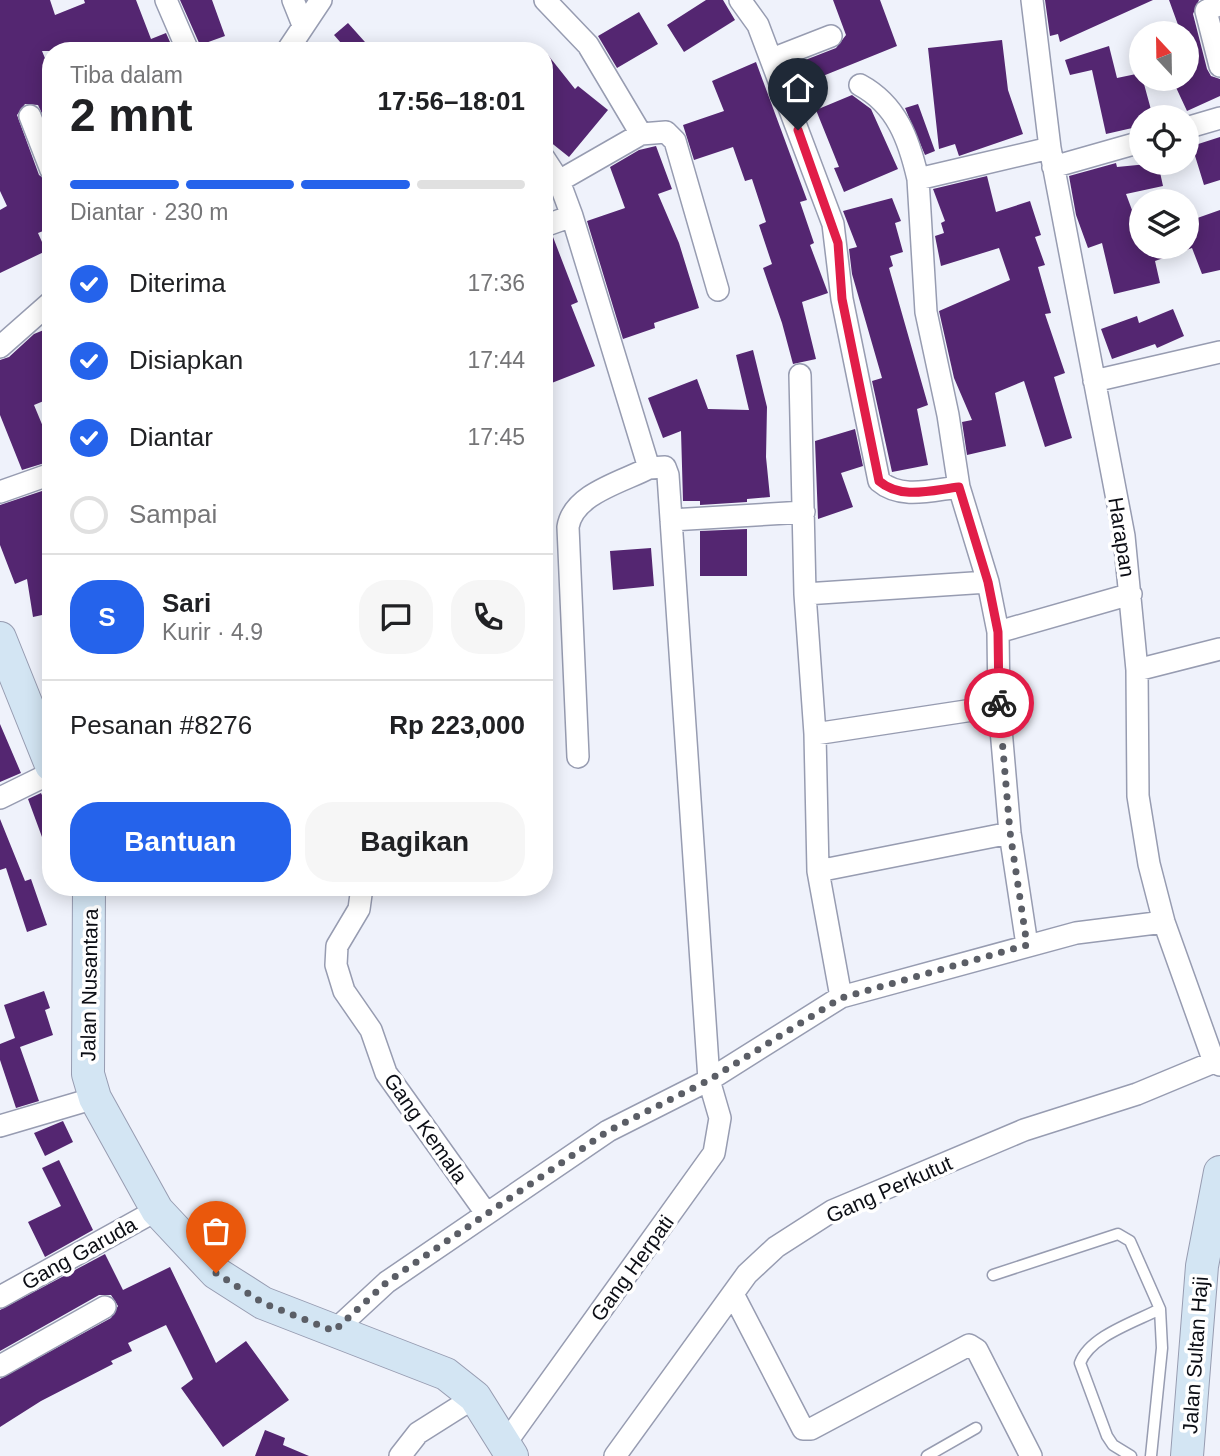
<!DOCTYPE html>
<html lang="id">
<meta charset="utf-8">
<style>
body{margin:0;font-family:Helvetica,sans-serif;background:#f6f6f6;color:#202124;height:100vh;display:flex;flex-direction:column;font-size:26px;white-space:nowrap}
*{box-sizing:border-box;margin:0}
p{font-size:23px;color:#757577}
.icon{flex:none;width:38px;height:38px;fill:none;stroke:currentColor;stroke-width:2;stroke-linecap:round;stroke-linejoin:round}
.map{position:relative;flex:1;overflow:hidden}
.panel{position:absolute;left:42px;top:42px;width:511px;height:854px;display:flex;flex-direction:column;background:#fff;border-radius:28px;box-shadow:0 4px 18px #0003}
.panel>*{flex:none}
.needle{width:46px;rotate:338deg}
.buttons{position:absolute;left:1129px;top:21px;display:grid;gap:14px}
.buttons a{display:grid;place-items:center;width:70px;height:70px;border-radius:50%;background:#fff;box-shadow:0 4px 18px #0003;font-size:35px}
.pin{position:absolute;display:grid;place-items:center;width:60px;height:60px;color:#fff;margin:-72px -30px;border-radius:50% 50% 50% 0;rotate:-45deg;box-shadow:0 0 7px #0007}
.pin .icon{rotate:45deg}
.courier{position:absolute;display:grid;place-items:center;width:70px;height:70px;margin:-35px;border:5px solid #e11d48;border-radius:50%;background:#fff;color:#222;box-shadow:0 2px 9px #0007}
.headline em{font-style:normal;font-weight:800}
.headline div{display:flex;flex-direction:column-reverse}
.headline{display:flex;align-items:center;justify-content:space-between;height:119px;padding:0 28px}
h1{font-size:46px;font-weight:800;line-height:52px}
.bar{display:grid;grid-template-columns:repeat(4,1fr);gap:10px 7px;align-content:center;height:84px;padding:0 28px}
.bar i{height:9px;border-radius:5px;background:#e0e0e0}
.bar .active{background:#2563eb}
.bar p{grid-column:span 4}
.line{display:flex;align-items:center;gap:18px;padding:0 28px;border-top:2px solid #e0e0e0}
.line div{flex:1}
.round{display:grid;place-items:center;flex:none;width:74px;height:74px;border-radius:28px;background:#f6f6f6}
ol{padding:0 28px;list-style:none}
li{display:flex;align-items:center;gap:21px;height:77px}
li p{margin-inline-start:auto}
li .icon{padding:7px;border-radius:50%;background:#2563eb;color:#fff;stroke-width:4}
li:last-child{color:#757577}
li i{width:38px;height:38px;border:4px solid #e0e0e0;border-radius:50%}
.button{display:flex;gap:14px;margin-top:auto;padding:14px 28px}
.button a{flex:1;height:80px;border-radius:28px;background:#2563eb;color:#fff;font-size:28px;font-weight:800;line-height:80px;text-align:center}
.button a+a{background:#f6f6f6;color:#202124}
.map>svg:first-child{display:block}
</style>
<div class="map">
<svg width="1220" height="1456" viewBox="0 0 1220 1456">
<rect width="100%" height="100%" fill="#eff2fb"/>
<path fill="#542671" d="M 0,0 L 50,0 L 55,15 L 85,3 L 84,0 L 136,0 L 151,39 L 166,33 L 174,51 L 42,51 L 51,73 L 51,133 L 38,105 L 25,104 L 17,115 L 39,175 L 51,183 L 51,228 L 38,233 L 46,251 L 0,273 L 0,210 L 7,206 L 0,191 Z
M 180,0 L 212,0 L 225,36 L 200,45 Z
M 706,0 L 723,0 L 735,20 L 684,52 L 667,25 Z
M 833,0 L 880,0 L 897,46 L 803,84 L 795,64 L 836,48 L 846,35 Z
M 1045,0 L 1153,0 L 1060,42 L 1058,34 L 1050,36 Z
M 1169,0 L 1199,0 L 1193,14 L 1207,69 L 1211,76 L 1220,79 L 1220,96 L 1187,111 L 1173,81 L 1186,79 L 1186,33 L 1181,33 Z
M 639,12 L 658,44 L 617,68 L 598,36 Z
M 348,23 L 373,51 L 348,51 L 334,35 Z
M 1002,40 L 1008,90 L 1023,134 L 959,156 L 955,144 L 939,149 L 928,48 Z
M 1109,46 L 1117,78 L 1141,73 L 1153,117 L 1141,117 L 1141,126 L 1106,134 L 1092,70 L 1070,75 L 1065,60 Z
M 544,50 L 575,89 L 578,86 L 608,110 L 569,157 L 544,137 Z
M 756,62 L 807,200 L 800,202 L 814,243 L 810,245 L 828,293 L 802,302 L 816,359 L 793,364 L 782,323 L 763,268 L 772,264 L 759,225 L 766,222 L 752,179 L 745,181 L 733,147 L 694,160 L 683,125 L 724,111 L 712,81 Z
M 852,95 L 871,109 L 898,169 L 844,192 L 834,168 L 839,167 L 816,110 Z
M 918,104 L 935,151 L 925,155 L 905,108 Z
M 1220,137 L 1220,180 L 1204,185 L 1192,146 Z
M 656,146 L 672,189 L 658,194 L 679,243 L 699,308 L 654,323 L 655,328 L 623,339 L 587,221 L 625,208 L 610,167 L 639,150 Z
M 1116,163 L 1117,167 L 1158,163 L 1163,186 L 1126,194 L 1141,234 L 1141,247 L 1186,247 L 1186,222 L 1220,210 L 1220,270 L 1202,274 L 1192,248 L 1155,261 L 1160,283 L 1114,294 L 1102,243 L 1088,248 L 1076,215 L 1069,176 Z
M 987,176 L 996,212 L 1030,201 L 1041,235 L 1035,237 L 1045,265 L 1038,267 L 1051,313 L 1045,314 L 1065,373 L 1054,377 L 1072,438 L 1045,447 L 1024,381 L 995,393 L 1006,446 L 967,455 L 962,422 L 972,420 L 954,378 L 939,311 L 1010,280 L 999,248 L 941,266 L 935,236 L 944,233 L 941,223 L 945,221 L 933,189 Z
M 892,198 L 901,221 L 895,223 L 903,252 L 890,256 L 893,266 L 889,268 L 928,405 L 917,409 L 928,465 L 892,472 L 872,381 L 882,378 L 852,274 L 849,249 L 857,247 L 843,211 Z
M 553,237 L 578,302 L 571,305 L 595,366 L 544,386 L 544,239 Z
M 1173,309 L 1184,336 L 1157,348 L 1155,344 L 1112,359 L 1101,329 L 1137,316 L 1139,323 Z
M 51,327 L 51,398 L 34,405 L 51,446 L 51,461 L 22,470 L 0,415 L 0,360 L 9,357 L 34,334 Z
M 753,350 L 767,407 L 766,457 L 770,497 L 747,499 L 747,502 L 700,505 L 700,501 L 683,501 L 681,431 L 663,438 L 648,398 L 697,379 L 708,409 L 749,410 L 736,355 Z
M 855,429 L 863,466 L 841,473 L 853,507 L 818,519 L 815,441 Z
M 51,488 L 51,613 L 33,617 L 27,579 L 15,584 L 0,545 L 0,505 Z
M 747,529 L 747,576 L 700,576 L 700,531 Z
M 651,548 L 654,586 L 613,590 L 610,551 Z
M 0,724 L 21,773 L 0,782 Z
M 41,793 L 51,814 L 49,856 L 28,799 Z
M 0,819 L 25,881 L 31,879 L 47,925 L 27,932 L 6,868 L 0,870 Z
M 44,991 L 50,1008 L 45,1010 L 53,1035 L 20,1047 L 39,1101 L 16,1108 L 0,1060 L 0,1044 L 15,1038 L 4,1005 Z
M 63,1121 L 73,1142 L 45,1156 L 34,1133 Z
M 59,1160 L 93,1230 L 45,1257 L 28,1222 L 61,1206 L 42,1168 Z
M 105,1254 L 123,1290 L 170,1267 L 216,1363 L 246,1341 L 289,1400 L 223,1447 L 181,1388 L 193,1379 L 166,1325 L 128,1343 L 132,1351 L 111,1361 L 113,1364 L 41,1401 L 0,1427 L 0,1379 L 111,1318 L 118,1306 L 111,1295 L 99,1295 L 0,1351 L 0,1310 Z
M 265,1430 L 285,1438 L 283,1445 L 309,1456 L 255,1456 Z"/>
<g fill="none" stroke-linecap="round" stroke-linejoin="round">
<g stroke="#979cb1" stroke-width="13">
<path id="lane" d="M 993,1275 L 1118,1234 L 1130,1241 L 1160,1309 L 1162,1348 L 1151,1456
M 927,1456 L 976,1428
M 1131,1456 L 1113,1445 L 1107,1436 L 1080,1363 C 1090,1336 1135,1322 1160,1309"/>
</g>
<g stroke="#979cb1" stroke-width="24">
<path id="street" d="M 166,0 L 188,51
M 293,0 L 303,25
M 545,0 L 588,45 L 641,134 L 559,181
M 740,0 L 758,25 L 833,224 L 842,299 L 879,481 C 901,500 932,490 959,487
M 1032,0 L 1050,148 L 1124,536 L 1137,670 L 1138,796 L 1149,864 L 1164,922 L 1214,1062 L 1220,1065
M 1220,4 L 1206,11 L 1220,66
M 287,51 L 321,0
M 772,59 L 831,36
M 860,85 C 897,105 909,140 918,179
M 30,116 L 51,170
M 1186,128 L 1220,118
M 641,134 L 666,132 L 675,141 L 718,290
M 544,158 L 559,181 L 572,216 L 649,468 C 622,482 573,494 568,527 L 578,757
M 1053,167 L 1141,142
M 544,226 L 572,216
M 0,347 L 51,302
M 800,375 L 805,594 L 815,734 L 818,871 L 841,997
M 1094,381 L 1220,352
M 0,492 L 51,474
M 671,520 L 804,512
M 805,594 L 988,582
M 998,632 L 1131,594
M 1137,670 L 1220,649
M 815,734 L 999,706
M 0,798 L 51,773
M 818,871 L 1010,833
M 362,887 L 359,909 L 337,946 L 336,965 L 344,991 L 371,1030 L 386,1073 L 486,1213
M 1027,945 L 1010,833 L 999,706 L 998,632 L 988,582 L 959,487 L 948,415 L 926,312 L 918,179 L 1050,148
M 0,1126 L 95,1098
M 733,1294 L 803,1429 L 811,1429 L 969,1345 L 977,1350 L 1031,1456
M 0,1297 L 157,1210
M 334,1331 L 387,1282 L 608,1131 L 709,1080 L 841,997 L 1076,933 L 1164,922
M 0,1366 L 105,1307
M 505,1444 L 714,1153 L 720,1118 L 709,1080 L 668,475 L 665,467 L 649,468
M 400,1456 L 418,1433 L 475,1397
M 615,1456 L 747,1274 L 776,1247 L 832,1211 L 1024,1130 L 1137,1094 L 1214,1062"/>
</g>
<g stroke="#979cb1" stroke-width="34">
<path id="secondary" d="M 0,638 L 51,765
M 89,887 L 88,1074 L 95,1098 L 157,1210 L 216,1273 L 263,1303 L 446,1374 L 475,1397 L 512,1456
M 1187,1456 L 1202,1266 L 1220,1172"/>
</g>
<use href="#lane" stroke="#fff" stroke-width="10"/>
<use href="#street" stroke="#fff" stroke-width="21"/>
<use href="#secondary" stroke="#d3e5f3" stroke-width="32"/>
</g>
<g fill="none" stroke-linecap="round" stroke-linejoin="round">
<path stroke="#5b5e66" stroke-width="7" stroke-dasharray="0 12.6" d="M 216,1273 L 263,1303 L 334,1331 L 387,1282 L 608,1131 L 709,1080 L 841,998 L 1027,945 L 1010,832 L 999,703"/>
<path stroke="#e11d48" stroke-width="9" d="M 798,130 L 838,243 L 842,299 L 879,481 C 901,500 932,490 959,487 L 988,582 L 998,632 L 999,703"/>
</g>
<g text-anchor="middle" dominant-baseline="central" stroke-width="7" stroke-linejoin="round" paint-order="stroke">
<g font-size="21" fill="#0c0e15" stroke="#fff">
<text transform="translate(1122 537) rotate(81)">Harapan</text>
<text transform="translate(89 985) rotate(-89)">Jalan Nusantara</text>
<text transform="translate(426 1128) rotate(55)">Gang Kemala</text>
<text transform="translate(889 1189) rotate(-24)">Gang Perkutut</text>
<text transform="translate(79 1253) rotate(-29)">Gang Garuda</text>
<text transform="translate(632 1268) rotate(-54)">Gang Herpati</text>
<text transform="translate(1195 1355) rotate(-86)">Jalan Sultan Haji</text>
</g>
</g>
</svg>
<div class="buttons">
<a><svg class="needle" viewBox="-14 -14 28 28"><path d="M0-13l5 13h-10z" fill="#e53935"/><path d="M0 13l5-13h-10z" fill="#757577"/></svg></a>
<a><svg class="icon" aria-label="locate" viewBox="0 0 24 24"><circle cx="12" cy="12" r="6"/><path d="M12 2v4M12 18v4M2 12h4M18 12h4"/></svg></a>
<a><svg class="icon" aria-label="layers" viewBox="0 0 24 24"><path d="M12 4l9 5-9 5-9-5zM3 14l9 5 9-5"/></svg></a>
</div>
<div class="pin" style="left:216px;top:1273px;background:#ea580c"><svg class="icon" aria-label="bag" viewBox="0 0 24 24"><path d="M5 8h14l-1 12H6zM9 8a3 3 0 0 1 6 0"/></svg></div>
<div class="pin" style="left:798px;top:130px;background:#1f2937"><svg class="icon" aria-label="home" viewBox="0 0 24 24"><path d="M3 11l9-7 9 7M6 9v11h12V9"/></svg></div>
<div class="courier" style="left:999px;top:703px"><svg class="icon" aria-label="bike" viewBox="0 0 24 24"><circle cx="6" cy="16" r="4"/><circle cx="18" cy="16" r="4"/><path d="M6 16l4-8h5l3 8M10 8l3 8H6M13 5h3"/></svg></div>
<section class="panel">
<div class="headline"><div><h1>2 mnt</h1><p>Tiba dalam</p></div><em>17:56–18:01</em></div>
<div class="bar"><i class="active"></i><i class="active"></i><i class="active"></i><i></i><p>Diantar · 230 m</p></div>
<ol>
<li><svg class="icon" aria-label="check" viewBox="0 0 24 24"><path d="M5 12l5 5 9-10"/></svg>Diterima<p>17:36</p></li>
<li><svg class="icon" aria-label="check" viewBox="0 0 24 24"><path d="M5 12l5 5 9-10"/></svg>Disiapkan<p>17:44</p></li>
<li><svg class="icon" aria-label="check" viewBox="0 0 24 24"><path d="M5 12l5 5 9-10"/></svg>Diantar<p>17:45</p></li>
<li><i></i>Sampai</li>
</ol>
<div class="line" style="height:126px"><b class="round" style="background:#2563eb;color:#fff">S</b><div><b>Sari</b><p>Kurir · 4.9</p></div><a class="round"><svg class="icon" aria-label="chat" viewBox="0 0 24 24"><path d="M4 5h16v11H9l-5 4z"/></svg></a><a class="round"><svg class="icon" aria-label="phone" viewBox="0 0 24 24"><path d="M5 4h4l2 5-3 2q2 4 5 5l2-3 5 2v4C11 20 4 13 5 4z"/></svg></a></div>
<div class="line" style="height:91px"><div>Pesanan #8276</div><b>Rp 223,000</b></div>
<div class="button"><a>Bantuan</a><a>Bagikan</a></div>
</section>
</div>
